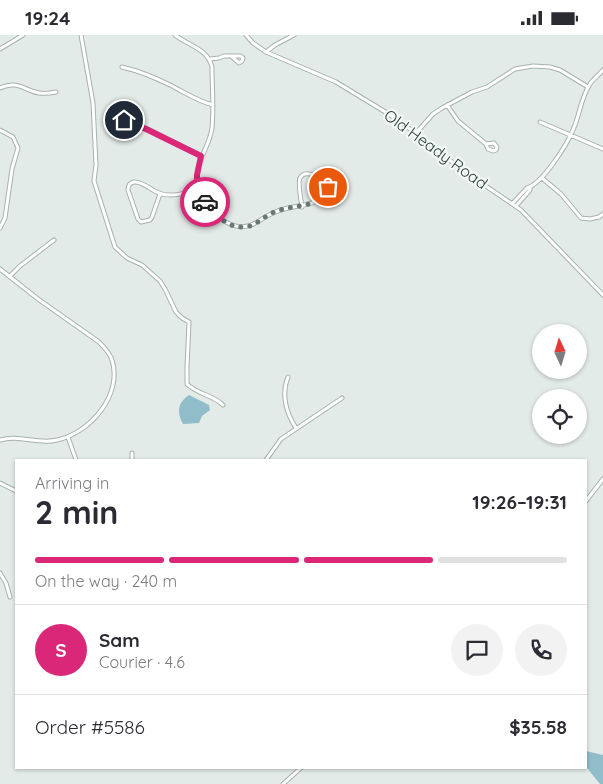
<!DOCTYPE html>
<meta charset="utf-8">
<style>
body{margin:0;font-family:Quicksand,sans-serif;background:#f2f2f3;color:#2b2b33;height:100vh;display:flex;flex-direction:column;font-size:19px;white-space:nowrap}
*{box-sizing:border-box;margin:0}
p{font-size:16px;color:#7c7c81}
.icon{flex:none;width:28px;height:28px;fill:none;stroke:currentColor;stroke-width:2;stroke-linecap:round;stroke-linejoin:round}
.map{position:relative;flex:1;overflow:hidden}
.panel{position:absolute;left:15px;top:424px;width:572px;height:310px;display:flex;flex-direction:column;background:#fff;border-radius:0px;box-shadow:0 1px 4px #0004}
.panel>*{flex:none}
.needle{width:32px;rotate:356deg}
.tools{position:absolute;left:532px;top:289px;display:grid;gap:10px}
.tools a{display:grid;place-items:center;width:55px;height:55px;border-radius:50%;background:#fff;box-shadow:0 1px 4px #0004;font-size:25px}
.pin{position:absolute;display:grid;place-items:center;width:42px;height:42px;color:#fff;margin:-21px;border:2px solid #fff;border-radius:50%;box-shadow:0 1px 5px #0007}
.courier{position:absolute;display:grid;place-items:center;width:50px;height:50px;margin:-25px;border:4px solid #db2777;border-radius:50%;background:#fff;color:#222;box-shadow:0 1px 6px #0007}
.headline em{font-style:normal;font-weight:700}
.headline div{display:flex;flex-direction:column-reverse}
.headline{display:flex;align-items:center;justify-content:space-between;height:85px;padding:0 20px}
h1{font-size:32px;font-weight:700;line-height:38px}
.bar{display:grid;grid-template-columns:repeat(4,1fr);gap:8px 5px;align-content:center;height:60px;padding:0 20px}
.bar i{height:6px;border-radius:4px;background:#e1e1e2}
.bar .current{background:#db2777}
.bar p{grid-column:span 4}
.line{display:flex;align-items:center;gap:12px;padding:0 20px;border-top:1px solid #e1e1e2}
.line div{flex:1}
.round{display:grid;place-items:center;flex:none;width:52px;height:52px;border-radius:26px;background:#f2f2f3}
.status{display:flex;justify-content:space-between;align-items:center;height:35px;padding:0 25px;background:#fff;direction:ltr}
.status svg{height:14px;fill:currentColor}
.map>svg:first-child{display:block}
</style>
<div class="status"><b>19:24</b><svg viewBox="0 0 49 12"><path d="M0 12V9h3v3zM5 12V6h3v6zM10 12V3h3v9zM15 12V0h3v12zM26 1h20v11H26zM47 4h2v5h-2z"/></svg></div>
<div class="map">
<svg width="603" height="749" viewBox="0 0 603 749">
<rect width="100%" height="100%" fill="#e3ebe8"/>
<path fill="#91bcca" d="M 189,360 L 209,370 L 210,375 L 202,381 L 199,388 L 183,389 C 177,378 177,368 189,360 Z
M 586,716 L 603,720 L 603,749 L 600,749 L 587,733 Z"/>
<g fill="none" stroke-linecap="round" stroke-linejoin="round">
<g stroke="#a6b2af" stroke-width="5">
<path id="street" d="M 81,0 L 93,68 L 96,130 L 94,146 L 115,212 L 127,223 L 142,230 L 160,246 L 165,254 L 176,277 L 182,283 L 189,287 L 187,332 L 187,349 C 197,359 213,360 223,370
M 175,0 C 189,11 207,13 212,32 C 212,52 214,73 212,93 C 210,110 198,123 197,140 C 196,144 196,151 198,155 C 206,174 229,198 251,190 C 257,188 264,182 271,179 C 290,168 310,175 327,159 C 327,157 328,153 327,151 C 324,143 305,133 300,143 C 298,146 301,166 302,172
M 246,0 L 253,8 L 266,17 L 336,47 L 387,78 L 410,94 L 448,124 L 477,145 L 521,175 L 603,260
M 0,14 L 23,0
M 266,17 L 275,10 L 294,0
M 210,24 L 219,23 L 224,21 L 241,21 L 243,23 L 242,26 L 239,28 L 231,21
M 122,32 C 139,36 154,42 170,50 C 184,57 197,66 213,70
M 0,53 C 18,45 23,55 39,58 C 45,59 51,58 56,57
M 447,70 L 458,86 L 486,109 L 488,114 L 493,116 L 496,115 L 497,112 L 494,108 L 486,109
M 124,85 L 146,93 L 201,121
M 540,87 L 603,114
M 0,95 L 13,102 L 18,113 L 12,134 L 5,183 L 0,193
M 416,98 L 433,79 L 442,73 L 472,57 L 487,52 L 515,34 L 533,31 L 550,32 L 560,35 L 588,52
M 542,143 L 561,159 L 581,183 L 590,184 L 599,182 L 603,179
M 160,159 L 152,182 L 150,185 L 141,187 L 138,184 L 128,155 C 128,151 129,148 134,147 C 142,146 151,155 159,158 C 171,163 186,158 197,154
M 512,169 L 527,153 C 542,149 566,111 572,97 C 580,81 580,64 590,49 C 593,44 599,40 603,35
M 516,171 L 530,155 L 530,152
M 0,234 L 38,264 L 99,307 C 104,312 110,318 112,325 C 123,360 90,398 57,405 C 38,410 19,399 0,405
M 10,241 L 20,231 L 54,205
M 288,342 C 281,359 286,378 296,393
M 68,402 L 76,425
M 132,418 L 132,425
M 266,425 L 281,404 L 342,363
M 0,448 L 16,456
M 586,466 L 603,444
M 0,538 L 6,548 L 10,562
M 283,749 L 302,732"/>
</g>
<use href="#street" stroke="#fff" stroke-width="3"/>
</g>
<g fill="none" stroke-linecap="round" stroke-linejoin="round">
<path stroke="#687874" stroke-width="5" stroke-dasharray="0 9" d="M 205,167 C 216,181 230,196 250,191 C 259,188 267,179 277,176 C 295,169 311,174 327,159 L 328,152"/>
<path stroke="#db2777" stroke-width="6" d="M 124,85 L 146,94 L 201,121 L 197,140 L 197,154 L 205,167"/>
</g>
<g text-anchor="middle" dominant-baseline="central" stroke-width="4.5" stroke-linejoin="round" paint-order="stroke">
<g font-size="16" fill="#253a36" stroke="#f3f8f6">
<text transform="translate(436 114) rotate(36)">Old Heady Road</text>
</g>
</g>
</svg>
<div class="tools">
<a><svg class="needle" viewBox="-14 -14 28 28"><path d="M0-13l5 13h-10z" fill="#e53935"/><path d="M0 13l5-13h-10z" fill="#7c7c81"/></svg></a>
<a><svg class="icon" aria-label="locate" viewBox="0 0 24 24"><circle cx="12" cy="12" r="6"/><path d="M12 2v4M12 18v4M2 12h4M18 12h4"/></svg></a>
</div>
<div class="pin" style="left:328px;top:152px;background:#ea580c"><svg class="icon" aria-label="bag" viewBox="0 0 24 24"><path d="M5 8h14l-1 12H6zM9 8a3 3 0 0 1 6 0"/></svg></div>
<div class="pin" style="left:124px;top:85px;background:#1f2937"><svg class="icon" aria-label="home" viewBox="0 0 24 24"><path d="M3 11l9-7 9 7M6 9v11h12V9"/></svg></div>
<div class="courier" style="left:205px;top:167px"><svg class="icon" aria-label="car" viewBox="0 0 24 24"><path d="M5 17H2v-5l4-1 3-4h7l3 4 3 1v5h-3M9 17h6M6 11h13"/><circle cx="7" cy="17" r="2"/><circle cx="17" cy="17" r="2"/></svg></div>
<section class="panel">
<div class="headline"><div><h1>2 min</h1><p>Arriving in</p></div><em>19:26–19:31</em></div>
<div class="bar"><i class="current"></i><i class="current"></i><i class="current"></i><i></i><p>On the way · 240 m</p></div>
<div class="line" style="height:90px"><b class="round" style="background:#db2777;color:#fff">S</b><div><b>Sam</b><p>Courier · 4.6</p></div><a class="round"><svg class="icon" aria-label="chat" viewBox="0 0 24 24"><path d="M4 5h16v11H9l-5 4z"/></svg></a><a class="round"><svg class="icon" aria-label="phone" viewBox="0 0 24 24"><path d="M5 4h4l2 5-3 2q2 4 5 5l2-3 5 2v4C11 20 4 13 5 4z"/></svg></a></div>
<div class="line" style="height:65px"><div>Order #5586</div><b>$35.58</b></div>
</section>
</div>
